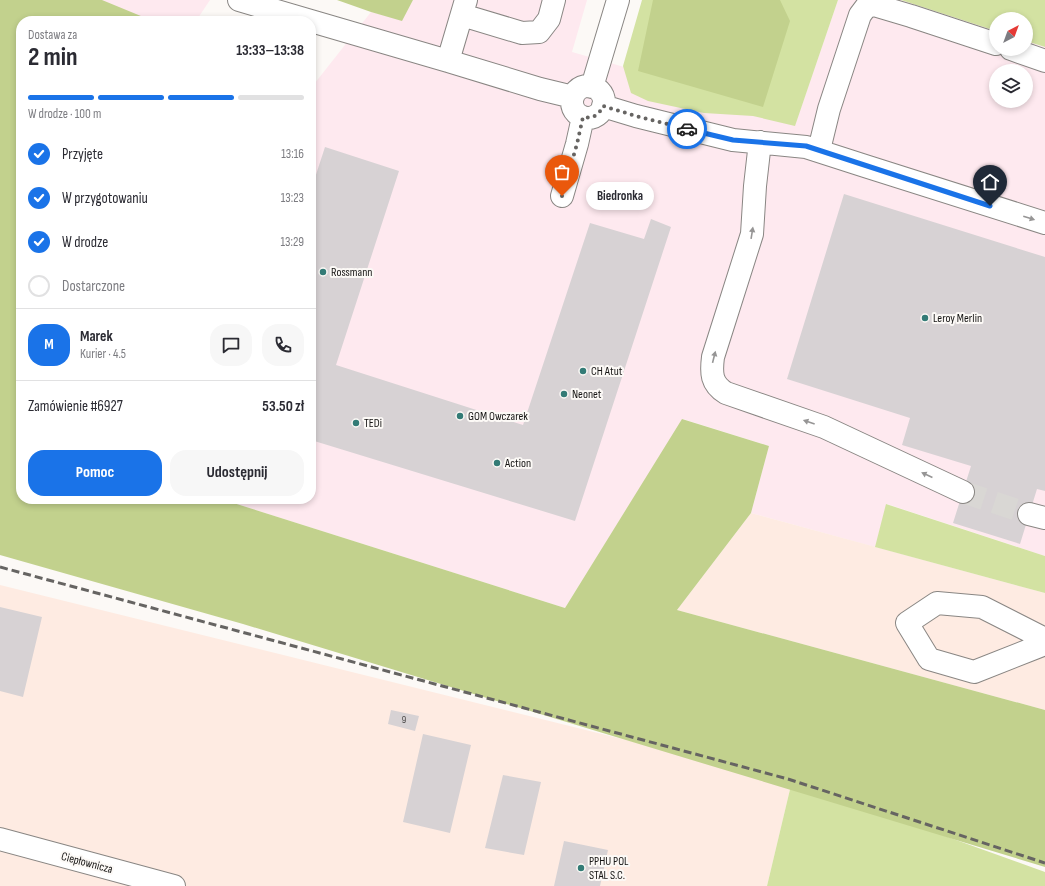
<!DOCTYPE html>
<html lang="pl">
<meta charset="utf-8">
<style>
body{margin:0;font-family:"Sofia Sans Condensed",sans-serif;background:#f7f7f7;color:#2b2b33;height:100vh;display:flex;flex-direction:column;font-size:15px;white-space:nowrap}
*{box-sizing:border-box;margin:0}
p{font-size:13px;color:#7c7c81}
.icon{flex:none;width:22px;height:22px;fill:none;stroke:currentColor;stroke-width:2;stroke-linecap:round;stroke-linejoin:round}
.map{position:relative;flex:1;overflow:hidden}
.sheet{position:absolute;left:16px;top:16px;width:300px;height:488px;display:flex;flex-direction:column;background:#fff;border-radius:16px;box-shadow:0 2px 6px #0003}
.sheet>*{flex:none}
.needle{width:26px;rotate:41deg}
.controls{position:absolute;left:989px;top:12px;display:grid;gap:8px}
.controls a{display:grid;place-items:center;width:44px;height:44px;border-radius:50%;background:#fff;box-shadow:0 2px 6px #0003;font-size:20px}
.pin{position:absolute;display:grid;place-items:center;width:34px;height:34px;color:#fff;margin:-41px -17px;border-radius:50% 50% 50% 0;rotate:-45deg;box-shadow:0 0 4px #0007}
.pin .icon{rotate:45deg}
.courier{position:absolute;display:grid;place-items:center;width:40px;height:40px;margin:-20px;border:3px solid #1a73e8;border-radius:50%;background:#fff;color:#222;box-shadow:0 1px 5px #0007}
.bubble{position:absolute;height:28px;border-radius:14px;background:#fff;box-shadow:0 2px 6px #0003;font-size:13px;font-weight:700;line-height:28px;text-align:center}
.headline em{font-style:normal;font-weight:700}
.headline div{display:flex;flex-direction:column-reverse}
.headline{display:flex;align-items:center;justify-content:space-between;height:68px;padding:0 12px}
h1{font-size:26px;font-weight:700;line-height:30px}
.bar{display:grid;grid-template-columns:repeat(4,1fr);gap:6px 4px;align-content:center;height:48px;padding:0 12px}
.bar i{height:5px;border-radius:3px;background:#e1e1e2}
.bar .on{background:#1a73e8}
.bar p{grid-column:span 4}
.line{display:flex;align-items:center;gap:10px;padding:0 12px;border-top:1px solid #e1e1e2}
.line div{flex:1}
.round{display:grid;place-items:center;flex:none;width:42px;height:42px;border-radius:16px;background:#f7f7f7}
ol{padding:0 12px;list-style:none}
li{display:flex;align-items:center;gap:12px;height:44px}
li p{margin-inline-start:auto}
li .icon{padding:4px;border-radius:50%;background:#1a73e8;color:#fff;stroke-width:4}
li:last-child{color:#7c7c81}
li i{width:22px;height:22px;border:2px solid #e1e1e2;border-radius:50%}
.button{display:flex;gap:8px;margin-top:auto;padding:8px 12px}
.button a{flex:1;height:46px;border-radius:16px;background:#1a73e8;color:#fff;font-size:16px;font-weight:700;line-height:46px;text-align:center}
.button a+a{background:#f7f7f7;color:#2b2b33}
.map>svg:first-child{display:block}
</style>
<div class="map">
<svg width="1045" height="886" viewBox="0 0 1045 886">
<rect width="100%" height="100%" fill="#fcf9f6"/>
<path fill="#fee9ef" fill-rule="evenodd" d="M 0,0 L 210,0 L 196,21 L 21,21 Z
M 413,0 L 587,0 L 572,52 L 638,71 L 795,125 L 838,0 L 901,0 L 996,31 L 996,49 L 1026,49 L 1026,41 L 1045,47 L 1045,556 L 887,504 L 875,547 L 751,513 L 769,446 L 683,419 L 565,608 L 221,499 L 311,499 L 311,88 L 371,12 L 402,20 ZM 996,71 L 1026,71 L 1026,101 L 996,101 Z"/>
<path fill="#feebe2" d="M 751,513 L 1045,593 L 1045,710 L 677,610 Z
M 0,585 L 792,781 L 767,886 L 0,886 Z"/>
<path fill="#d3e2a2" d="M 642,0 L 838,0 L 795,126 L 753,116 L 704,113 L 648,101 L 631,93 L 623,66 Z
M 901,0 L 1045,0 L 1045,47 L 1026,41 L 1026,19 L 996,19 L 996,31 Z
M 886,504 L 1045,556 L 1045,593 L 875,547 Z
M 792,781 L 1045,872 L 1045,886 L 767,886 Z"/>
<path fill="#c2d18d" d="M 0,0 L 102,0 L 153,21 L 21,21 L 21,499 L 221,499 L 565,608 L 682,419 L 769,446 L 751,513 L 677,610 L 1045,710 L 1045,867 L 243,624 L 0,555 Z
M 337,0 L 413,0 L 402,21 L 371,12 Z
M 653,0 L 780,0 L 790,21 L 763,107 L 638,71 Z"/>
<path fill="#d7d2d4" d="M 325,147 L 399,171 L 336,365 L 523,425 L 590,223 L 644,239 L 651,219 L 671,227 L 575,521 L 311,440 L 311,190 Z
M 844,194 L 1045,257 L 1045,491 L 1037,489 L 1020,544 L 953,523 L 971,466 L 902,445 L 910,418 L 787,379 Z
M 0,607 L 42,617 L 23,697 L 0,691 Z
M 391,710 L 419,716 L 415,731 L 388,724 Z
M 423,734 L 471,745 L 450,833 L 403,822 Z
M 503,775 L 541,782 L 524,855 L 485,848 Z
M 564,841 L 608,850 L 600,886 L 554,886 Z"/>
<g fill="none" stroke-linecap="round" stroke-linejoin="round">
<path stroke="#d9d7d4" stroke-width="22" stroke-dasharray="22 11" stroke-linecap="butt" d="M 963,492 L 1029,514"/>
<g stroke="#898683" stroke-width="24">
<path id="minor" d="M 239,0 L 311,21
M 462,15 L 522,33 L 539,32 L 549,19 L 554,0
M 311,21 L 448,61 L 540,89 L 573,97
M 1011,49 L 1045,61
M 448,61 L 466,0
M572 102a16 16 0 1 1 32 0a16 16 0 1 1-32 0Z
M 592,87 L 618,0
M 603,106 L 636,116 L 733,140 L 806,147 L 865,166 L 1045,223
M 760,142 L 755,186 L 752,234 L 713,357 C 711,373 711,384 726,393 L 824,427 L 963,492
M 819,150 L 829,109 L 860,15 L 866,7 L 874,5 L 911,16 L 996,44
M 562,196 L 577,144 L 583,117
M 1029,514 L 1045,518
M 1045,639 L 982,607 L 937,603 L 907,623 L 929,659 L 974,672 L 1045,644
M 0,839 L 174,886"/>
</g>
<use href="#minor" stroke="#fff" stroke-width="22"/>
<path stroke="#666462" stroke-width="3" stroke-dasharray="8 4" stroke-linecap="butt" d="M 0,567 L 788,779 L 1045,863"/>
</g>
<defs><path id="oneway-solid" d="M-6-.8H1V-3.2L6.5 0L1 3.2V.8H-6Z"/></defs>
<g fill="#969595">
<use href="#oneway-solid" transform="translate(1029 218) rotate(17)"/>
<use href="#oneway-solid" transform="translate(752 233) rotate(-81)"/>
<use href="#oneway-solid" transform="translate(714 357) rotate(-76)"/>
<use href="#oneway-solid" transform="translate(809 422) rotate(-161)"/>
<use href="#oneway-solid" transform="translate(927 475) rotate(-155)"/>
</g>
<g fill="none" stroke-linecap="round" stroke-linejoin="round">
<path stroke="#666462" stroke-width="4" stroke-dasharray="0 7.2" d="M 562,196 L 577,144 L 583,117 C 593,119 599,115 603,106 L 636,116 L 687,129"/>
<path stroke="#1a73e8" stroke-width="5" d="M 687,129 L 733,140 L 806,146 L 990,206"/>
</g>
<g fill="#337b76" stroke="#fcf9f6" stroke-width="1.5">
<circle cx="323" cy="272" r="4"/>
<circle cx="925" cy="318" r="4"/>
<circle cx="583" cy="371" r="4"/>
<circle cx="564" cy="394" r="4"/>
<circle cx="460" cy="416" r="4"/>
<circle cx="356" cy="423" r="4"/>
<circle cx="497" cy="463" r="4"/>
<circle cx="581" cy="868" r="4"/>
</g>
<g text-anchor="middle" dominant-baseline="central" stroke-width="4" stroke-linejoin="round" paint-order="stroke">
<g font-size="10" fill="#464443">
<text x="404" y="720">9</text>
</g>
<g font-size="12" fill="#151413" stroke="#fcf9f6" text-anchor="start">
<text x="331" y="272">Rossmann</text>
<text x="933" y="318">Leroy Merlin</text>
<text x="591" y="371">CH Atut</text>
<text x="572" y="394">Neonet</text>
<text x="468" y="416">GOM Owczarek</text>
<text x="364" y="423">TEDi</text>
<text x="505" y="463">Action</text>
<text x="589" y="861">PPHU POL<tspan x="589" dy="14">STAL S.C.</tspan></text>
</g>
<g font-size="12" fill="#151413" stroke="#fcf9f6">
<text transform="translate(87 863) rotate(15)">Ciepłownicza</text>
</g>
</g>
</svg>
<div class="controls">
<a><svg class="needle" viewBox="-14 -14 28 28"><path d="M0-13l5 13h-10z" fill="#e53935"/><path d="M0 13l5-13h-10z" fill="#7c7c81"/></svg></a>
<a><svg class="icon" aria-label="layers" viewBox="0 0 24 24"><path d="M12 4l9 5-9 5-9-5zM3 14l9 5 9-5"/></svg></a>
</div>
<div class="pin" style="left:562px;top:196px;background:#ea580c"><svg class="icon" aria-label="bag" viewBox="0 0 24 24"><path d="M5 8h14l-1 12H6zM9 8a3 3 0 0 1 6 0"/></svg></div>
<div class="pin" style="left:990px;top:206px;background:#1f2937"><svg class="icon" aria-label="home" viewBox="0 0 24 24"><path d="M3 11l9-7 9 7M6 9v11h12V9"/></svg></div>
<div class="courier" style="left:687px;top:129px"><svg class="icon" aria-label="car" viewBox="0 0 24 24"><path d="M5 17H2v-5l4-1 3-4h7l3 4 3 1v5h-3M9 17h6M6 11h13"/><circle cx="7" cy="17" r="2"/><circle cx="17" cy="17" r="2"/></svg></div>
<div class="bubble" style="left:586px;top:182px;width:68px">Biedronka</div>
<section class="sheet">
<div class="headline"><div><h1>2 min</h1><p>Dostawa za</p></div><em>13:33–13:38</em></div>
<div class="bar"><i class="on"></i><i class="on"></i><i class="on"></i><i></i><p>W drodze · 100 m</p></div>
<ol>
<li><svg class="icon" aria-label="check" viewBox="0 0 24 24"><path d="M5 12l5 5 9-10"/></svg>Przyjęte<p>13:16</p></li>
<li><svg class="icon" aria-label="check" viewBox="0 0 24 24"><path d="M5 12l5 5 9-10"/></svg>W przygotowaniu<p>13:23</p></li>
<li><svg class="icon" aria-label="check" viewBox="0 0 24 24"><path d="M5 12l5 5 9-10"/></svg>W drodze<p>13:29</p></li>
<li><i></i>Dostarczone</li>
</ol>
<div class="line" style="height:72px"><b class="round" style="background:#1a73e8;color:#fff">M</b><div><b>Marek</b><p>Kurier · 4.5</p></div><a class="round"><svg class="icon" aria-label="chat" viewBox="0 0 24 24"><path d="M4 5h16v11H9l-5 4z"/></svg></a><a class="round"><svg class="icon" aria-label="phone" viewBox="0 0 24 24"><path d="M5 4h4l2 5-3 2q2 4 5 5l2-3 5 2v4C11 20 4 13 5 4z"/></svg></a></div>
<div class="line" style="height:52px"><div>Zamówienie #6927</div><b>53.50 zł</b></div>
<div class="button"><a>Pomoc</a><a>Udostępnij</a></div>
</section>
</div>
